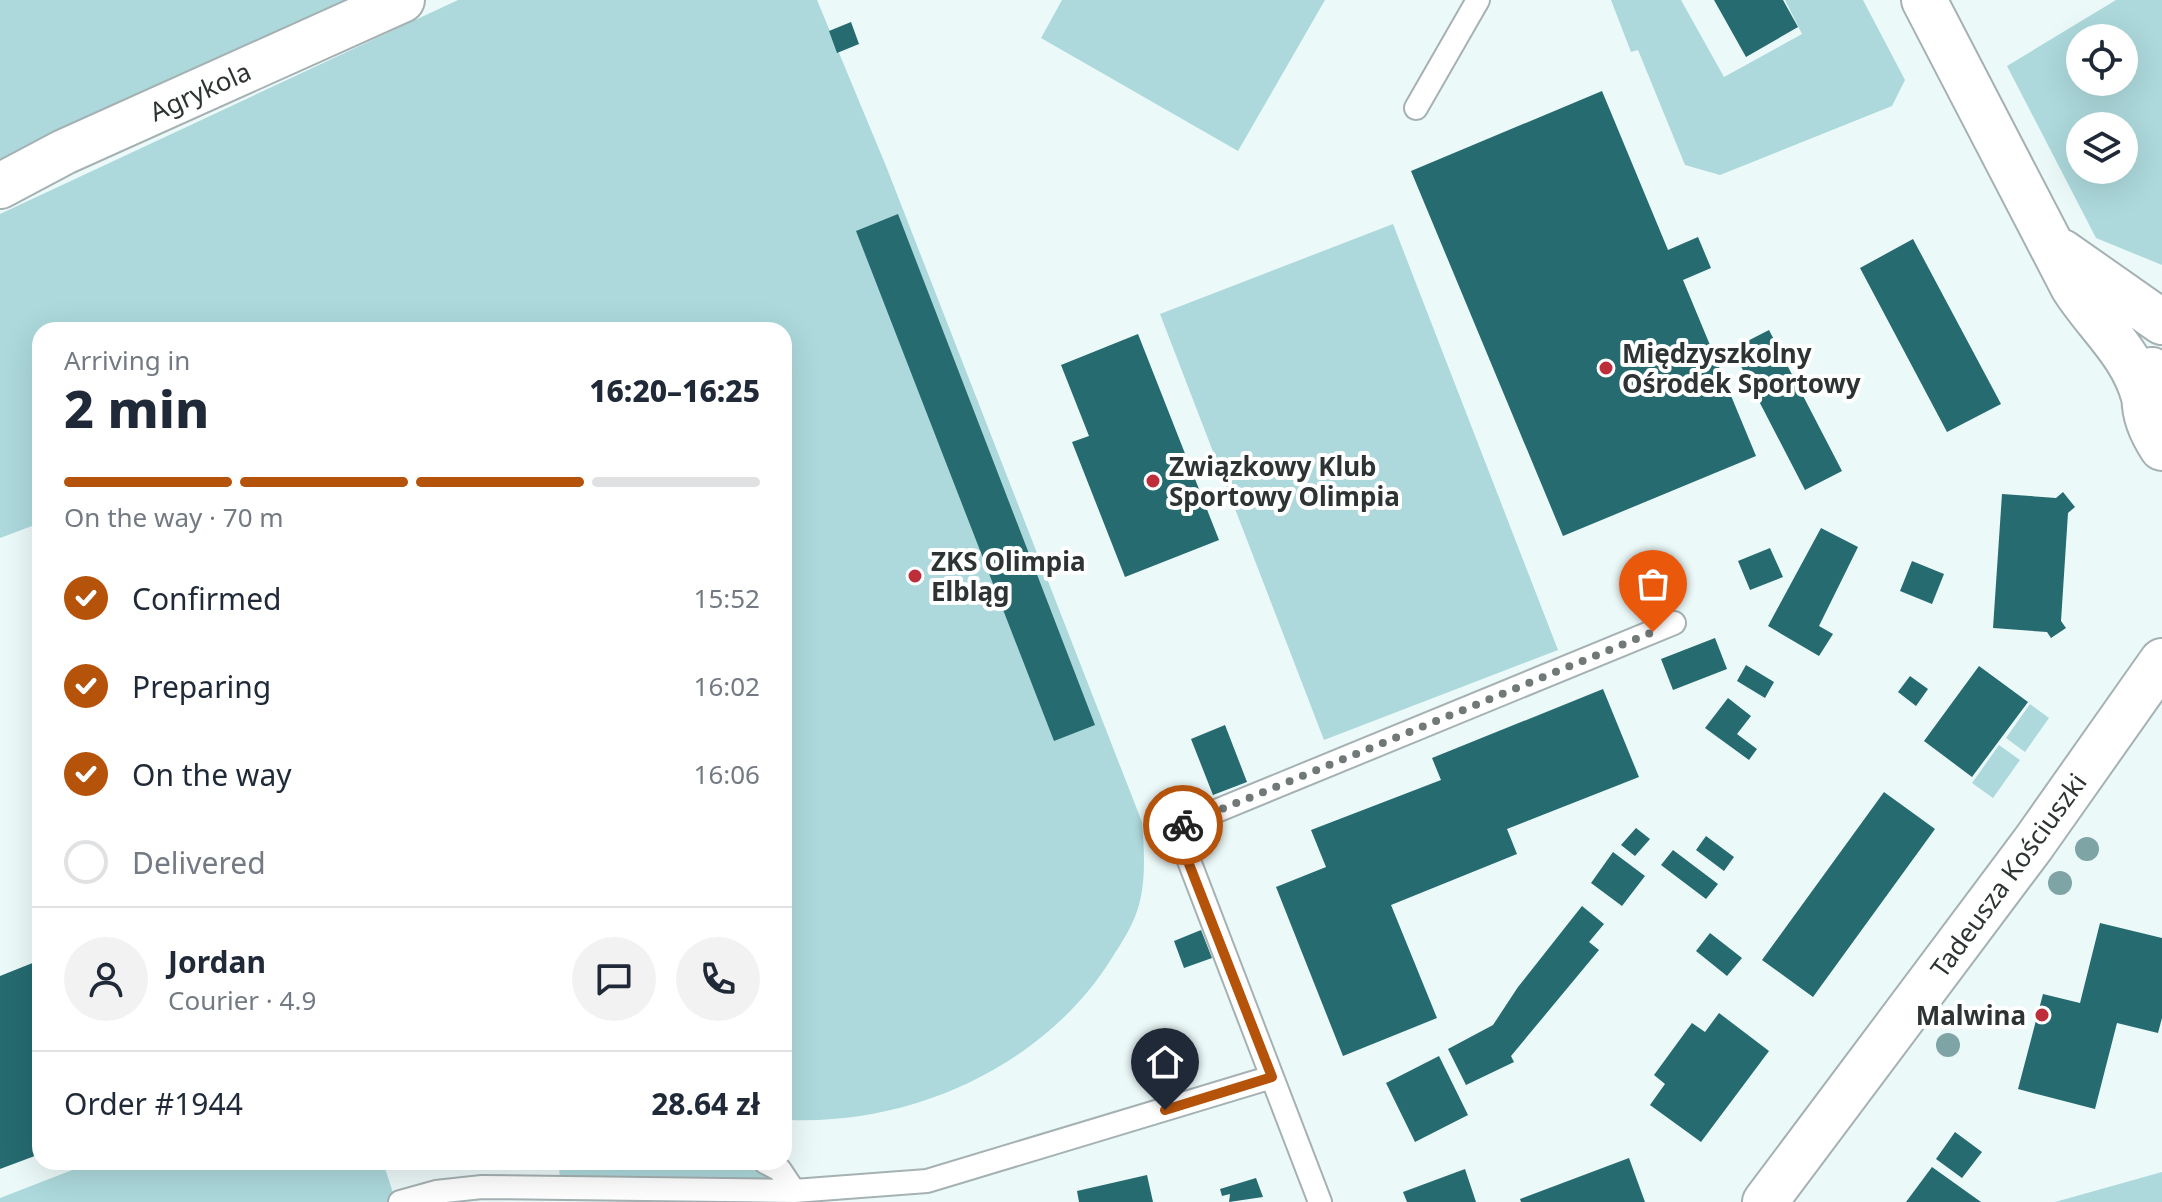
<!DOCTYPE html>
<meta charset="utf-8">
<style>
body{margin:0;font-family:"Noto Sans",sans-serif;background:#f2f2f3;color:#1f2937;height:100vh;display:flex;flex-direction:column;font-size:30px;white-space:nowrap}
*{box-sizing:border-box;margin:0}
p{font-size:26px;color:#747a83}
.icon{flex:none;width:44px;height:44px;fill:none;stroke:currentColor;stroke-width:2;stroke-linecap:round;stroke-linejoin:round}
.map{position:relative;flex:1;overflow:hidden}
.drawer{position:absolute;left:32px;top:322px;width:760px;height:848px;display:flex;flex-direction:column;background:#fff;border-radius:24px;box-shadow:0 8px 32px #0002}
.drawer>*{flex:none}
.buttons{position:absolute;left:2066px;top:24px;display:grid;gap:16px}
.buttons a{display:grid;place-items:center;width:72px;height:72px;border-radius:50%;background:#fff;box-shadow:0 8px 32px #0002;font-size:40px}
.pin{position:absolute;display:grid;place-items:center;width:68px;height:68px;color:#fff;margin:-82px -34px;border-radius:50% 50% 50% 0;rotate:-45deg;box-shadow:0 0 8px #0007}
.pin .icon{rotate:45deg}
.courier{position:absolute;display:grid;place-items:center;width:80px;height:80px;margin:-40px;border:6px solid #b45309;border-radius:50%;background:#fff;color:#222;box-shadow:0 2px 10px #0007}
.overview em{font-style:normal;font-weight:800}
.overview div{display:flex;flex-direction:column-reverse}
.overview{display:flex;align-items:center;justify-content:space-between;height:136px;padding:0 32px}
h1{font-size:52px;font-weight:800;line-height:60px}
.bar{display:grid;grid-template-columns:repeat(4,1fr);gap:12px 8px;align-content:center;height:96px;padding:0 32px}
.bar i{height:10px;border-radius:6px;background:#e0e1e3}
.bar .on{background:#b45309}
.bar p{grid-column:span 4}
.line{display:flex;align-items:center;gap:20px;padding:0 32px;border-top:2px solid #e0e1e3}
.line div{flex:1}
.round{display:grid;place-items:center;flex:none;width:84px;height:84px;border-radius:42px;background:#f2f2f3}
ol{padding:0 32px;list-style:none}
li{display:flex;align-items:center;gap:24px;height:88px}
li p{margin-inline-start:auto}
li .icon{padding:8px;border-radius:50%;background:#b45309;color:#fff;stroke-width:4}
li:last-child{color:#747a83}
li i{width:44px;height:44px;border:4px solid #e0e1e3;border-radius:50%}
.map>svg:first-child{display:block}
</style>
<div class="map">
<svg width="2162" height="1202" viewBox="0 0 2162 1202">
<rect width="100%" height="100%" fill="#ecf9f9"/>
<path fill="#add9dc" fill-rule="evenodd" d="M 0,0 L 349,0 L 0,162 Z
M 458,0 L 817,0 L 886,166 L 1142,822 C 1144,848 1146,875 1140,901 C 1135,923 1122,942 1110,961 C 1043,1066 913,1125 790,1120 L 784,1151 L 784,330 L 40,330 L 40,523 L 0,538 L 0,214 Z
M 1062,0 L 1325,0 L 1238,151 L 1041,38 Z
M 1611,0 L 1681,0 L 1724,77 L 1802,34 L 1785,0 L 1863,0 L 1905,80 L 1892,106 L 1720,175 L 1685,165 L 1638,50 L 1631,52 Z
M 2116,0 L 2162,0 L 2162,265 L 2096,238 L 2007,66 ZM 2080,38 L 2124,38 L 2124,82 L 2080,82 ZM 2080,126 L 2124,126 L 2124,170 L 2080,170 Z
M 1393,224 L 1558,650 L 1324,740 L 1160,314 Z
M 2030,704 L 2049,718 L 2025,752 L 2006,738 Z
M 1999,745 L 2020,760 L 1993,798 L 1972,783 Z
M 93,1162 L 383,1162 L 396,1202 L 0,1202 L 0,1198 Z
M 559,1162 L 782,1162 L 794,1191 L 560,1185 Z
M 2162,1172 L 2162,1202 L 2055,1202 Z"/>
<path fill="#256b70" d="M 1714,0 L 1783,0 L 1798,27 L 1746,57 Z
M 851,22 L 859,44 L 837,53 L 829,31 Z
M 1602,91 L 1668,250 L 1698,237 L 1711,268 L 1683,280 L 1756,456 L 1563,536 L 1411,171 Z
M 898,214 L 1095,725 L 1054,741 L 856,231 Z
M 1913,239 L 2001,404 L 1947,432 L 1860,268 Z
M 1769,330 L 1842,471 L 1805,490 L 1732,349 Z
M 1138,334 L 1219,540 L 1125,577 L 1072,442 L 1089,436 L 1061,365 Z
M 2063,492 L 2075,507 L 2068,513 L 2061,621 L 2066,628 L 2051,638 L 2047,632 L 1993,628 L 2002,494 L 2056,498 Z
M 1821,528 L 1858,547 L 1819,626 L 1833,634 L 1819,656 L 1768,626 Z
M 1770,548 L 1783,577 L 1750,590 L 1738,561 Z
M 1912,561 L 1944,574 L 1932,604 L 1900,591 Z
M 1715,638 L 1727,669 L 1673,690 L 1661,659 Z
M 1746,665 L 1774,682 L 1765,698 L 1737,681 Z
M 1979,666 L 2028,702 L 1972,777 L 1924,741 Z
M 1910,676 L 1928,689 L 1916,706 L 1898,692 Z
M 1603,689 L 1639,777 L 1507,829 L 1517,854 L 1391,905 L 1437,1018 L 1343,1056 L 1276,887 L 1326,867 L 1311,830 L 1441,780 L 1432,758 Z
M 1728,698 L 1751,716 L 1737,734 L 1757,749 L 1749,760 L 1705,728 Z
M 1225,725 L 1247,782 L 1213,795 L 1191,739 Z
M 1884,792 L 1935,829 L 1813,997 L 1762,960 Z
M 1636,828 L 1650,839 L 1635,856 L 1621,845 Z
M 1706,836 L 1734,857 L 1724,871 L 1696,850 Z
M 1673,850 L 1718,884 L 1706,899 L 1661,865 Z
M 1613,852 L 1645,876 L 1622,906 L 1591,883 Z
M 1582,906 L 1604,924 L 1589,942 L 1599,950 L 1511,1056 L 1514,1062 L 1466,1085 L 1448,1049 L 1493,1025 L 1518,987 Z
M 2100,923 L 2162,938 L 2162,1018 L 2158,1033 L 2117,1023 L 2095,1109 L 2018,1089 L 2043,994 L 2080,1003 Z
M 1201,930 L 1212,958 L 1184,968 L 1174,941 Z
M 1710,933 L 1742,958 L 1727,976 L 1696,951 Z
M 40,960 L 40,1154 L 0,1169 L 0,976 Z
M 1719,1013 L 1769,1051 L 1701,1142 L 1650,1105 L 1665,1084 L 1654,1075 L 1692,1023 L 1705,1032 Z
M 1439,1056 L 1468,1115 L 1415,1142 L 1386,1083 Z
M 1955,1132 L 1982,1152 L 1962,1178 L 1936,1159 Z
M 1629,1158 L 1645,1202 L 1521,1202 L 1520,1199 Z
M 1932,1167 L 1981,1202 L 1906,1202 Z
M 1465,1169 L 1476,1202 L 1407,1202 L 1403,1192 Z
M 1147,1175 L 1153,1202 L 1079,1202 L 1077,1191 Z
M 1256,1178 L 1263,1197 L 1229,1202 L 1230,1194 L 1222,1196 L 1220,1189 Z"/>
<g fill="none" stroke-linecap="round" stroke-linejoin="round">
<g stroke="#a5b1b2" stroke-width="26">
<path id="service" d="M 1416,108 L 1478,0
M 1168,806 L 1320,1202
M 1175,828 L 1674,623
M 765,1162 L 780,1170 L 794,1191
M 400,1202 L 436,1192 L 482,1187 L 794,1191 L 927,1181 L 1272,1077"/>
</g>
<g stroke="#a5b1b2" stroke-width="48">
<path id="minor" d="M 0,186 L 64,152 L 402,0"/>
</g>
<g stroke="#a5b1b2" stroke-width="48">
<path id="tertiary" d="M 1924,0 L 2073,287 C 2097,325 2132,352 2144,397
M 2062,252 L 2162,322
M 2152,370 C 2138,397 2146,424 2162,448
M 1765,1202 L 2033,844 L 2162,661"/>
</g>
<use href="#service" stroke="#fff" stroke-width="22"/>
<use href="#minor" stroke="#fff" stroke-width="44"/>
<use href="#tertiary" stroke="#fff" stroke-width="44"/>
</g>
<g fill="#7fa4a6">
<circle cx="2087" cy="849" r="12"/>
<circle cx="2060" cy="883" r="12"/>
<circle cx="1948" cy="1045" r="12"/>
</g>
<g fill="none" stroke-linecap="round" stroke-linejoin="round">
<path stroke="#707878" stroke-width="8" stroke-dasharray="0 14.4" d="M 1183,825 L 1653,632"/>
<path stroke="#b45309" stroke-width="10" d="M 1165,1110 L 1272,1077 L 1175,828 L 1183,825"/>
</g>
<g fill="#be2e3a" stroke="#fff" stroke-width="3">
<circle cx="1606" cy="368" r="8"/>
<circle cx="1153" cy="481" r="8"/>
<circle cx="915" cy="576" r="8"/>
<circle cx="2042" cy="1015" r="8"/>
</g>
<g text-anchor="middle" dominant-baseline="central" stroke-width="8" stroke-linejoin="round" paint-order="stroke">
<g font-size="26" fill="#2e3333" stroke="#fff">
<text transform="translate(200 91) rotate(-24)">Agrykola</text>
<text transform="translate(2008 875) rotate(-54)">Tadeusza Kościuszki</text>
</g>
<g font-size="26" font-weight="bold" fill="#2e3333" stroke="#fff" text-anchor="start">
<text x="1622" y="353">Międzyszkolny<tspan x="1622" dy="30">Ośrodek Sportowy</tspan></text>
<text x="1169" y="466">Związkowy Klub<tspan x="1169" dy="30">Sportowy Olimpia</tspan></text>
<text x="931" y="561">ZKS Olimpia<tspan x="931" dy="30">Elbląg</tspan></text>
<text x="2026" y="1015" text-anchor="end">Malwina</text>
</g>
</g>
</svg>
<div class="buttons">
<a><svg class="icon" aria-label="locate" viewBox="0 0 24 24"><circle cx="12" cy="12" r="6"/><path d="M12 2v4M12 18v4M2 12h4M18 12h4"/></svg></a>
<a><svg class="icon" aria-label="layers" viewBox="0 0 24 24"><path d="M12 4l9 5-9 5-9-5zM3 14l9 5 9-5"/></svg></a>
</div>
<div class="pin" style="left:1653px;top:632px;background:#ea580c"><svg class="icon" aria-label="bag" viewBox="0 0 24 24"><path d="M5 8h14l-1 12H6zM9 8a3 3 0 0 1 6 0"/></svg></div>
<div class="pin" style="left:1165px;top:1110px;background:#1f2937"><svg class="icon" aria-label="home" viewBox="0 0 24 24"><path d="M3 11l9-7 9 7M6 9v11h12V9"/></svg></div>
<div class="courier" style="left:1183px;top:825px"><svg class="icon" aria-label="bike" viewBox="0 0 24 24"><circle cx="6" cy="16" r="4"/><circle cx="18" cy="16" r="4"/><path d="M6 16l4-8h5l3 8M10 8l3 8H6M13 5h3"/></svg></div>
<section class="drawer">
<div class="overview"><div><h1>2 min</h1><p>Arriving in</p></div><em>16:20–16:25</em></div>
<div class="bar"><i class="on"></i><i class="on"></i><i class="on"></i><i></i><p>On the way · 70 m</p></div>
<ol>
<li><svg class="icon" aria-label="check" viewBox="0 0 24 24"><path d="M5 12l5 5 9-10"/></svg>Confirmed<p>15:52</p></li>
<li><svg class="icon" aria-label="check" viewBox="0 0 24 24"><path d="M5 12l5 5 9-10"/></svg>Preparing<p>16:02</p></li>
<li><svg class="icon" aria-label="check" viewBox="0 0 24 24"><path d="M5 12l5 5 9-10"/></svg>On the way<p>16:06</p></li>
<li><i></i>Delivered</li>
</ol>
<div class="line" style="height:144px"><a class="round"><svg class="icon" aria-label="person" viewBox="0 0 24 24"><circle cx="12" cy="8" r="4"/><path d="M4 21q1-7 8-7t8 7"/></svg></a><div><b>Jordan</b><p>Courier · 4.9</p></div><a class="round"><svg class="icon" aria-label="chat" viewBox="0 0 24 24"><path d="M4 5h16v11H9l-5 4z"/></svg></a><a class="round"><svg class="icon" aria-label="phone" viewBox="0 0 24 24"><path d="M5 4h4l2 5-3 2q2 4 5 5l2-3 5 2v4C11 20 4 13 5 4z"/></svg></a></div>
<div class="line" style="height:104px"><div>Order #1944</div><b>28.64 zł</b></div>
</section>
</div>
